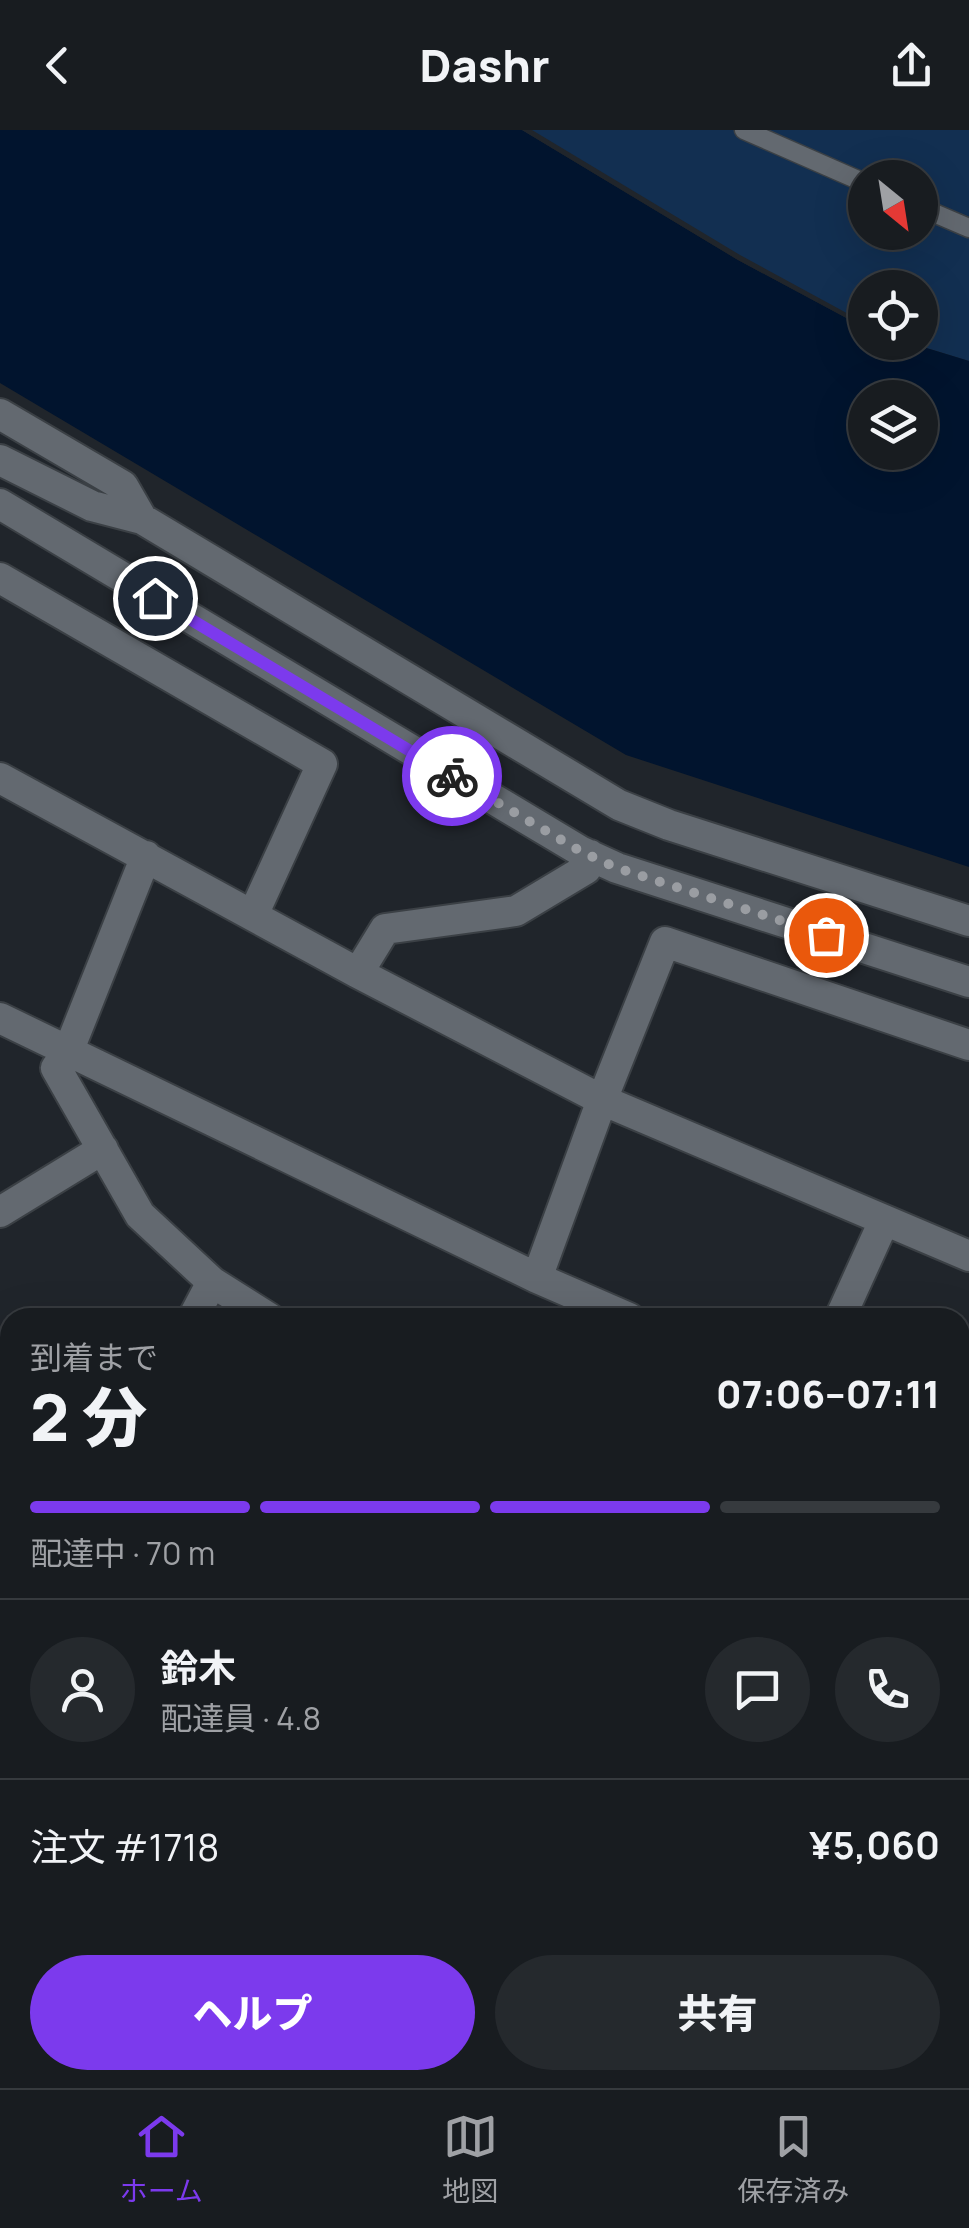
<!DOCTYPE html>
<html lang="ja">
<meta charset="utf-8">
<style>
body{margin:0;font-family:Manrope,"Noto Sans JP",sans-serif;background:#25292d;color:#f1f3f6;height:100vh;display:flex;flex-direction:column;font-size:38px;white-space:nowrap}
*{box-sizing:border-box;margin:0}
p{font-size:32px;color:#9fa1a5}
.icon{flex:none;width:55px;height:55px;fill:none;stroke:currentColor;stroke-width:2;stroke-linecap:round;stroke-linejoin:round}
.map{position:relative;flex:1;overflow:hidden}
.sheet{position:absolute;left:0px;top:1178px;width:970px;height:782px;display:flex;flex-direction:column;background:#181c20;border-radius:30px 30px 0 0;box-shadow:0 10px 40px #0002,0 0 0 2px #363a3e}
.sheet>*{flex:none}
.needle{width:65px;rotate:150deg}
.controls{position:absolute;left:848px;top:30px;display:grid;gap:20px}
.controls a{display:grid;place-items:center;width:90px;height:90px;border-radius:50%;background:#181c20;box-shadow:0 10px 40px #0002,0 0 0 2px #363a3e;font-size:50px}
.pin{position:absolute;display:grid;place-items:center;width:85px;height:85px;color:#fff;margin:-42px;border:5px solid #fff;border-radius:50%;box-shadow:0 2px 10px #0007}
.courier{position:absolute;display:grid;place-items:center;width:100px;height:100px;margin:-50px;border:8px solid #7c3aed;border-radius:50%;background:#fff;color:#222;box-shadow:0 2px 12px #0007}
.overview em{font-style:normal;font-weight:800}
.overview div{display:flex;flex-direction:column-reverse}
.overview{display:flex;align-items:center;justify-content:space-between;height:170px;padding:0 30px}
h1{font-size:65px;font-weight:800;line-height:75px}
.bar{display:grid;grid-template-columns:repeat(4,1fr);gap:15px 10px;align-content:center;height:120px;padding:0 30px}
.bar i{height:12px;border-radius:8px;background:#363a3e}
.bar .active{background:#7c3aed}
.bar p{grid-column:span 4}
.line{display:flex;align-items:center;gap:25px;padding:0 30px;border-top:2px solid #363a3e}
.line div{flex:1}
.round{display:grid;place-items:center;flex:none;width:105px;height:105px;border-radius:52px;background:#25292d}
.primary-button{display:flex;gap:20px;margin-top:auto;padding:20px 30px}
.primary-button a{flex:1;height:115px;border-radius:60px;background:#7c3aed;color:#fff;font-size:40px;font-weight:800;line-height:115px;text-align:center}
.primary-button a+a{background:#25292d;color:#f1f3f6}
header{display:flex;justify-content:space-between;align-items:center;height:130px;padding:0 30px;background:#181c20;font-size:45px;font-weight:800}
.dock{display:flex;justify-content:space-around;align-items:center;height:140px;border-top:2px solid #363a3e;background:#181c20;font-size:28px;color:#9fa1a5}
.dock a{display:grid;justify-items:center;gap:5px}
.dock .active{color:#7c3aed}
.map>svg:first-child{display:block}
</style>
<header><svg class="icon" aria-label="back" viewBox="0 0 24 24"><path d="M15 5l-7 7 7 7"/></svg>Dashr<svg class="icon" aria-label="share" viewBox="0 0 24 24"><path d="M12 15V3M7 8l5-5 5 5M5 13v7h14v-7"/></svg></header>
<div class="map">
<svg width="969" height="1958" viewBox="0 0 969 1958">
<rect width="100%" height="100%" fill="#20252b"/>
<path fill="#122f51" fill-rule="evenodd" d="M 522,0 L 969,0 L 969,231 L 910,213 L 920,212 L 920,158 L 865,158 L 865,198 ZM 865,48 L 920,48 L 920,102 L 865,102 Z"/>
<path fill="#01142e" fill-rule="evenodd" d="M 0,0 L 522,0 L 738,130 L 865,198 L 865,212 L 910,213 L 969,231 L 969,737 L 626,625 L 0,253 ZM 865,268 L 920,268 L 920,322 L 865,322 Z"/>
<path fill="#20252b" d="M 522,0 L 532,0 L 740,125 L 865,193 L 865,198 L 738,130 Z"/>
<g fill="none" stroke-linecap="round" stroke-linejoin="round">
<g stroke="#3b4045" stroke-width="21">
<path id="lane" d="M 744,0 L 865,53
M 920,77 L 969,98"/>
</g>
<g stroke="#3b4045" stroke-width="34">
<path id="street" d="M 0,284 L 123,356 L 142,389 L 619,675 L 669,695 L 969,791
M 0,330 L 92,376 L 142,389
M 0,374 L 582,722 L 617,738 L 969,852
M 0,448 L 322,634 L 253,785
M 0,648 L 358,843 L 602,970 L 969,1126
M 146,726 L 68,922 L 56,938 L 140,1085 L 212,1152 L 269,1188
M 358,843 L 385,799 L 516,781 L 586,739 L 590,725
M 0,888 L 537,1148 L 629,1188
M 0,1082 L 103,1019
M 537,1148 L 602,970 L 665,812 L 969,915
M 193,1188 L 212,1152
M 840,1188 L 884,1091
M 960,1333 L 969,1337
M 960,1490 L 969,1493
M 0,1598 L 10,1603
M 960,1692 L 969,1695
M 666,1950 L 681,1958
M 173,1958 L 175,1950"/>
</g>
<g stroke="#3b4045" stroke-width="34">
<path id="highway" d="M 0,1911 L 10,1913
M 264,1950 L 323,1958"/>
</g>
<use href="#lane" stroke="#636970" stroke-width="18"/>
<use href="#street" stroke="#636970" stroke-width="30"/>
<use href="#highway" stroke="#5e94d6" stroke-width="30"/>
</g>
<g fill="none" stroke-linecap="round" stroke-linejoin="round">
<path stroke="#9a9da2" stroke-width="10" stroke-dasharray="0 18" d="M 452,646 L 582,722 L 617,738 L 826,805"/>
<path stroke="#7c3aed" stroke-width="12" d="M 155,468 L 452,646"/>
</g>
</svg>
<div class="controls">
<a><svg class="needle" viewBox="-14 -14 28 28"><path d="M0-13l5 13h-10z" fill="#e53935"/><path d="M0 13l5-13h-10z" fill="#9fa1a5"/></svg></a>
<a><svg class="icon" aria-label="locate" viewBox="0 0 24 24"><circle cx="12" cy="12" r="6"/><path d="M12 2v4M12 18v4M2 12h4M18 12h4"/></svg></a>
<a><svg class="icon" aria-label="layers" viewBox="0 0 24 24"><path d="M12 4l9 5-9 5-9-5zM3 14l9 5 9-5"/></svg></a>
</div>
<div class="pin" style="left:826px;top:805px;background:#ea580c"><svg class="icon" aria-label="bag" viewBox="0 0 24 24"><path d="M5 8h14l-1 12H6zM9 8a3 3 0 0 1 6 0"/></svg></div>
<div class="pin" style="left:155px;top:468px;background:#1f2937"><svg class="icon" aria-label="home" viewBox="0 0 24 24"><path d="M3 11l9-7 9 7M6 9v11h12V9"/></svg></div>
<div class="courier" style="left:452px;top:646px"><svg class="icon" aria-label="bike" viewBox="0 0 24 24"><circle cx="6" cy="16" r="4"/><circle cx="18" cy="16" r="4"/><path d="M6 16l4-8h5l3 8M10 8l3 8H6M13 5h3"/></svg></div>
<section class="sheet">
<div class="overview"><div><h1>2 分</h1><p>到着まで</p></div><em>07:06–07:11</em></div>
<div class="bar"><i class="active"></i><i class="active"></i><i class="active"></i><i></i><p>配達中 · 70 m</p></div>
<div class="line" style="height:180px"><a class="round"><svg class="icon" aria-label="person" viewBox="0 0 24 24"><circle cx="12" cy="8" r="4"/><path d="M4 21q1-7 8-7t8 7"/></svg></a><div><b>鈴木</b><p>配達員 · 4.8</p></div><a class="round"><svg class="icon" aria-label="chat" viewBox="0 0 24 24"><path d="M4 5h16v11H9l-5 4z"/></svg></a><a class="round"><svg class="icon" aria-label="phone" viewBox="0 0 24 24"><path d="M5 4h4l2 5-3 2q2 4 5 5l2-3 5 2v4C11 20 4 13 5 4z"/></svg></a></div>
<div class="line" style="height:130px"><div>注文 #1718</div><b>¥5,060</b></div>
<div class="primary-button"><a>ヘルプ</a><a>共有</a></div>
</section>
</div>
<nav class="dock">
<a class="active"><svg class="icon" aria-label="home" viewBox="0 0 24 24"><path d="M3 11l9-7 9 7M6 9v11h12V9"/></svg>ホーム</a>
<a><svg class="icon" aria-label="map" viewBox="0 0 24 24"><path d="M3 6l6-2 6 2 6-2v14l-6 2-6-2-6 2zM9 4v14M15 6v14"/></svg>地図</a>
<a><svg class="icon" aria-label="saved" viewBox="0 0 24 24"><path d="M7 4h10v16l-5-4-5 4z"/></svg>保存済み</a>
</nav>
